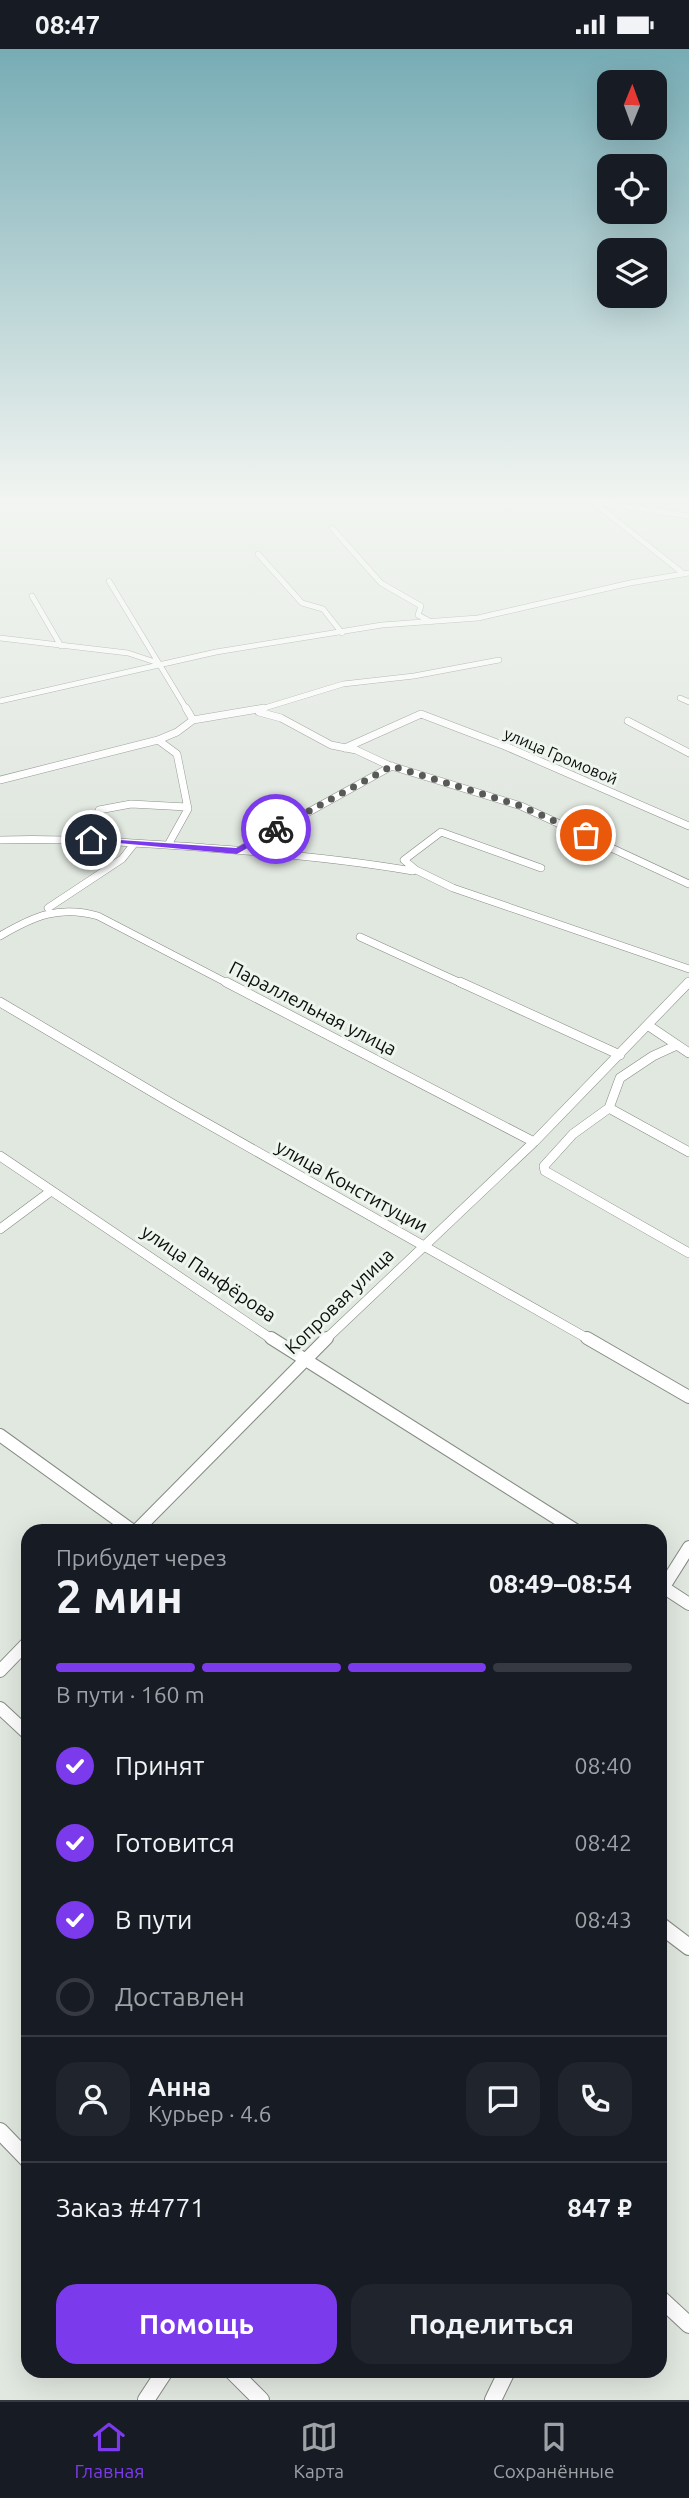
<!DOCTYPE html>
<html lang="ru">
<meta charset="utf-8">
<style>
body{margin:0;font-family:Ubuntu,sans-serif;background:#20242c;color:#f1f3f6;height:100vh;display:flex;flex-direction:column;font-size:26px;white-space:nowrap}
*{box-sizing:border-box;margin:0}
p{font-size:23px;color:#9ea1a6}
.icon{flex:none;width:38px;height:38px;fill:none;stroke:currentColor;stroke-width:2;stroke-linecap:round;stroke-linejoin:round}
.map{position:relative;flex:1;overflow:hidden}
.drawer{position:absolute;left:21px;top:1475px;width:646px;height:854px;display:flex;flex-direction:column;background:#171b24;border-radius:21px;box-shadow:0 7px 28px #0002}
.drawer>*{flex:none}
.needle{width:46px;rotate:1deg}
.controls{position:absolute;left:597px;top:21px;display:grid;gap:14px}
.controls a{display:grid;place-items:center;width:70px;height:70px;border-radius:14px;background:#171b24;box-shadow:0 7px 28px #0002;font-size:35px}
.pin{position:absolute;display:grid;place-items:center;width:60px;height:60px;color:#fff;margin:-30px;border:4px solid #fff;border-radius:50%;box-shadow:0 2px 7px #0007}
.courier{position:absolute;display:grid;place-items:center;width:70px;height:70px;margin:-35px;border:5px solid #7c3aed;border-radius:50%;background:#fff;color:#222;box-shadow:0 2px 9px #0007}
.headline em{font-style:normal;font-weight:600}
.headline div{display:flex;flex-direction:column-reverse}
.headline{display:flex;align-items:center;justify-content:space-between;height:119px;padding:0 35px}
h1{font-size:46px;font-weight:600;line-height:52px}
.bar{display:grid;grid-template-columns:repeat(4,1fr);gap:10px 7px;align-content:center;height:84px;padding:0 35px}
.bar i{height:9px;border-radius:5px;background:#363941}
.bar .selected{background:#7c3aed}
.bar p{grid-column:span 4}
.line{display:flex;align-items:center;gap:18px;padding:0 35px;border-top:2px solid #363941}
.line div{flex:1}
.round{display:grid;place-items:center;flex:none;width:74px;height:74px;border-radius:21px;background:#20242c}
ol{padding:0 35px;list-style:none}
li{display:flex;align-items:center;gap:21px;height:77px}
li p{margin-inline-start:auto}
li .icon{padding:7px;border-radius:50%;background:#7c3aed;color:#fff;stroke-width:4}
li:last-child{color:#9ea1a6}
li i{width:38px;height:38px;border:4px solid #363941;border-radius:50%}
.cta{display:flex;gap:14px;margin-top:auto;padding:14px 35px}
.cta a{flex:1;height:80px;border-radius:21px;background:#7c3aed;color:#fff;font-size:28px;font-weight:600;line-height:80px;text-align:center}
.cta a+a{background:#20242c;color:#f1f3f6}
.status{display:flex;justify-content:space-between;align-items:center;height:49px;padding:0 35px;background:#171b24;direction:ltr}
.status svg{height:19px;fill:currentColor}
.tabs{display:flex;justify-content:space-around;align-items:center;height:98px;border-top:2px solid #363941;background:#171b24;font-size:19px;color:#9ea1a6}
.tabs a{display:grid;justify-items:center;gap:4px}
.tabs .selected{color:#7c3aed}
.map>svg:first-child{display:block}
</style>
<div class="status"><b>08:47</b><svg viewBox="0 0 49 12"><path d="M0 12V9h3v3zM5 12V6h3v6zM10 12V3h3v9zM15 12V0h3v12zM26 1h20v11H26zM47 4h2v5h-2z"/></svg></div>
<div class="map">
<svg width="689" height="2351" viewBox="0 0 689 2351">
<rect width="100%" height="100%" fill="#e1e8e0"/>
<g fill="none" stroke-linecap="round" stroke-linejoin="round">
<g stroke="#858b84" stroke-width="6">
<path id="street-far4" d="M 588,449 L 684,525
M 595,453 L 689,467
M 332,479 L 381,534 L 421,557 L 418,566 L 431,573
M 258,505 L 302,554 L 323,560 L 342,584
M 109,532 L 187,661
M 32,547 L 61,597
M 0,589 L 128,604 L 161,615
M 680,649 L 689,653
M 0,652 L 216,603 L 382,576 L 478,569 L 630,534 L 689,524
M 258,661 L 343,635 L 414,627 L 499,611"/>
</g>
<g stroke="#858b84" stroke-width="8">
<path id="street-far3" d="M 186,659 L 193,671
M 259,663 L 281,669 L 331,696 L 356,701 L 388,716 L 521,757 L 689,835
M 628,672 L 689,704
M 158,691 L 177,705 L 188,760 L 168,796
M 345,699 L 421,665 L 505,697 L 689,777
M 0,731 L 158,691 L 177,683 L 193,671 L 264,659
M 0,791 C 70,789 138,794 207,799 C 277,804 344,810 413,822
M 91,791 L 99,761 L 131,755 L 187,758
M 238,802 L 392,717
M 541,819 L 441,783 L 404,811 L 416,821 L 453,839 L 689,920
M 48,859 L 122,810 L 134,795
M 0,887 C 34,867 59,856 98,867 L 229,935
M 360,888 L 463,935
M 687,935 L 689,933"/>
</g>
<g stroke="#858b84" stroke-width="10">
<path id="street-far2" d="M 226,933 L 534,1093
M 460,933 L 620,1006
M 0,953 L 171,1054 L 590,1291
M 649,977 L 689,1004
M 677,996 L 653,1007 L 620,1029 L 609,1059 L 689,1103
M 609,1059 L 573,1085 L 544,1117 L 545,1122 L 689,1204
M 0,1107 L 273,1291
M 0,1180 L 51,1142
M 325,1291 L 534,1093 L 689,933"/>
</g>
<g stroke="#858b84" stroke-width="14">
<path id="street-far1" d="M 271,1289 L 577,1482
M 587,1289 L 689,1348
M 0,1386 L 133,1482
M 136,1482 L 327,1289
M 660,1536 L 689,1555
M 660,1544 L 689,1498
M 0,1622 L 28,1593
M 0,1659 L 28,1685"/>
</g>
<g stroke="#858b84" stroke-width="18">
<path id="street" d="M 660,1876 L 689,1898
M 0,2082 L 28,2111
M 660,2249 L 689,2276
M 232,2322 L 261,2351
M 146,2351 L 165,2322
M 493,2351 L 507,2322"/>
</g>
<use href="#street-far4" stroke="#fff" stroke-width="5"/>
<use href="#street-far3" stroke="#fff" stroke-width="7"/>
<use href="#street-far2" stroke="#fff" stroke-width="9"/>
<use href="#street-far1" stroke="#fff" stroke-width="12"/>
<use href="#street" stroke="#fff" stroke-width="16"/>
</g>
<linearGradient id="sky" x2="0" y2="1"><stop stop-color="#77acb5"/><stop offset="0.58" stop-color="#f2f5f1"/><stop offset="1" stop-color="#f2f5f1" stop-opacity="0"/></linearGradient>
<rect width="689" height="778" fill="url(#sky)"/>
<path fill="#7c3aed" d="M 273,779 L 280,780 L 237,805 L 86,791 L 91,789 L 236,799 Z"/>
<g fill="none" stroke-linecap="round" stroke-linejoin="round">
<path stroke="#575a56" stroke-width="7" stroke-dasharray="0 12.6" d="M 276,780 L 392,717 L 521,757 L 586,786"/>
</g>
<g text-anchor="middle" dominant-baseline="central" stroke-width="6" stroke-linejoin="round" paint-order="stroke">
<g font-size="16" fill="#0c0e0c" stroke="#eef5ee">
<text transform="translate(561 707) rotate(23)">улица Громовой</text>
</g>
<g font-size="19" fill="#0c0e0c" stroke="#eef5ee">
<text transform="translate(313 959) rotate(27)">Параллельная улица</text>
<text transform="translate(352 1137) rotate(29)">улица Конституции</text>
<text transform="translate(209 1224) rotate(34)">улица Панфёрова</text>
<text transform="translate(339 1252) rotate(-44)">Копровая улица</text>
</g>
</g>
</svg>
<div class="controls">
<a><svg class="needle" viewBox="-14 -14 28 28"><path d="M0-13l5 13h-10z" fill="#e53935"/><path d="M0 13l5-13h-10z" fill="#9ea1a6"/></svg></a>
<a><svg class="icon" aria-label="locate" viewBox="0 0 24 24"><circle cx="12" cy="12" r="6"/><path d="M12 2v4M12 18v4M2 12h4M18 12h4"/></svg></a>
<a><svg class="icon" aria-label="layers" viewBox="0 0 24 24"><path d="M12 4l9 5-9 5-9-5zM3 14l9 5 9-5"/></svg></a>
</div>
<div class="pin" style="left:586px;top:786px;background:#ea580c"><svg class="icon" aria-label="bag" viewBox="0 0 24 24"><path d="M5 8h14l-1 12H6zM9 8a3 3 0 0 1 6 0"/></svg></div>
<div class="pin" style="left:91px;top:791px;background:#1f2937"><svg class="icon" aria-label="home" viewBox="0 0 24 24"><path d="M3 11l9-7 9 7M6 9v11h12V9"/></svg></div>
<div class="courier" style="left:276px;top:780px"><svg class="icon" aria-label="bike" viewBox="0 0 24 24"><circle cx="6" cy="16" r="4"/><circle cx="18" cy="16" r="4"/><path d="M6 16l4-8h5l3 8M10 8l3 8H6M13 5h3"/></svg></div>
<section class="drawer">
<div class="headline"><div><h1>2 мин</h1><p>Прибудет через</p></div><em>08:49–08:54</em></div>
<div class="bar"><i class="selected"></i><i class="selected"></i><i class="selected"></i><i></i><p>В пути · 160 m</p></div>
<ol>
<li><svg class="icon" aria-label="check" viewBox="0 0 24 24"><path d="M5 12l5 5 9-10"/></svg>Принят<p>08:40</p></li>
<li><svg class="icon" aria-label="check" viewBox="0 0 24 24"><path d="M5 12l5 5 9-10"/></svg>Готовится<p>08:42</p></li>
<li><svg class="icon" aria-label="check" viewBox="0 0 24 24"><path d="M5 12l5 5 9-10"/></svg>В пути<p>08:43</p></li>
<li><i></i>Доставлен</li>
</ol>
<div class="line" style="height:126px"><a class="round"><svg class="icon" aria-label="person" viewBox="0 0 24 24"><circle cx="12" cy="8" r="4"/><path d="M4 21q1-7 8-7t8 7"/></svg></a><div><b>Анна</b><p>Курьер · 4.6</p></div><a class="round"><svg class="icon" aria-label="chat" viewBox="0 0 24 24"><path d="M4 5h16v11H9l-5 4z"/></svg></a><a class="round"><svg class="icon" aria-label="phone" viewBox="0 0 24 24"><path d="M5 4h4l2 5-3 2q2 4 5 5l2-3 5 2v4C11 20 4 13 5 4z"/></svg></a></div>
<div class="line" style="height:91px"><div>Заказ #4771</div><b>847 ₽</b></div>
<div class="cta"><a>Помощь</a><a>Поделиться</a></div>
</section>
</div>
<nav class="tabs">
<a class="selected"><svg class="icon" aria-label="home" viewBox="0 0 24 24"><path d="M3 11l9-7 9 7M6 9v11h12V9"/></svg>Главная</a>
<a><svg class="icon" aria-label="map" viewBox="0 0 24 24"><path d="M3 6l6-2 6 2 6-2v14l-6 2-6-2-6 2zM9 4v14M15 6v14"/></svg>Карта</a>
<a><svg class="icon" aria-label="saved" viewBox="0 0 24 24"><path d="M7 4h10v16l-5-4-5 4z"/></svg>Сохранённые</a>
</nav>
